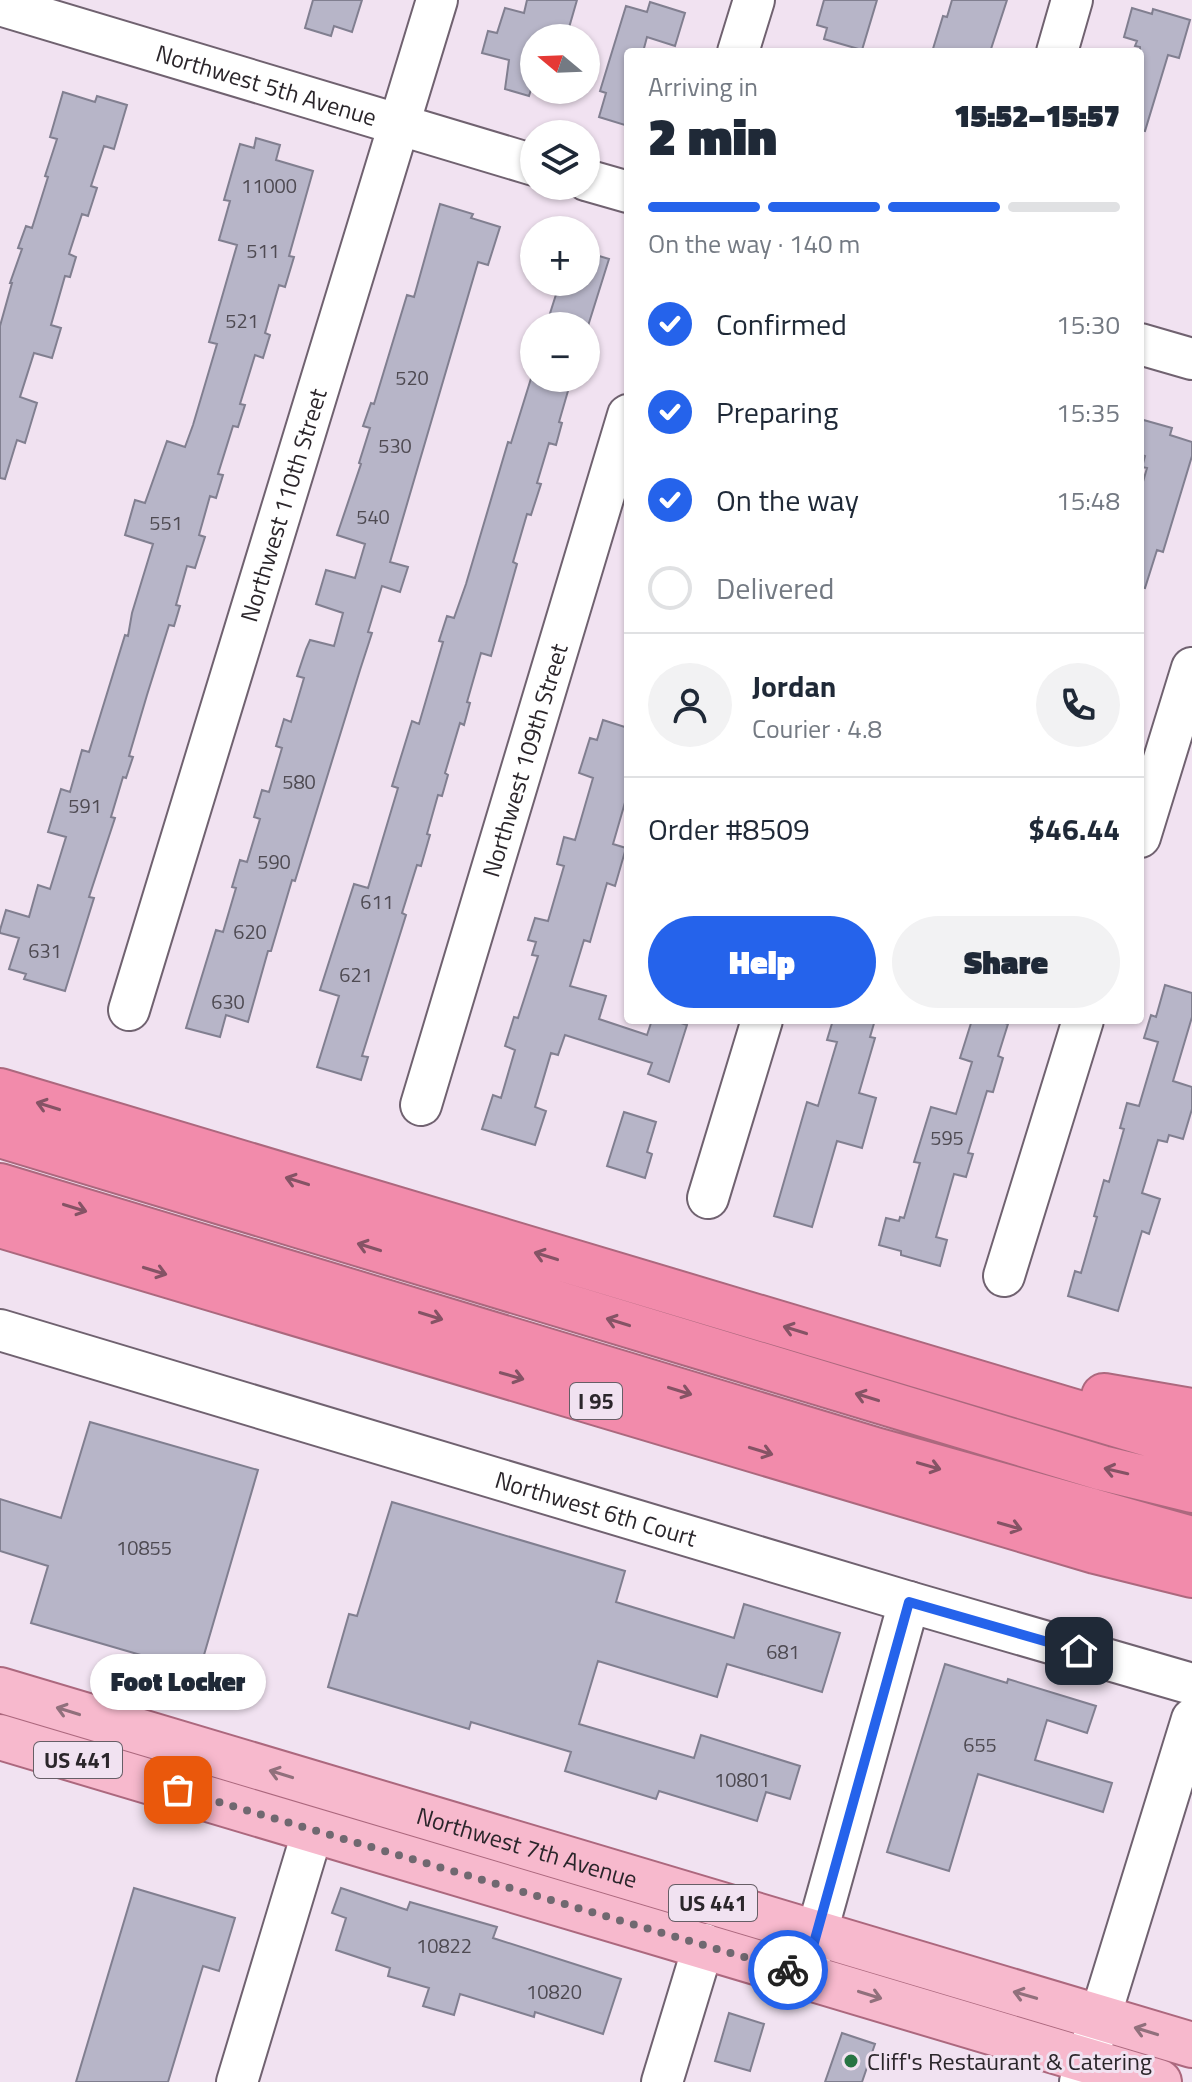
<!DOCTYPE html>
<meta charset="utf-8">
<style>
body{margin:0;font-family:"Titillium Web",sans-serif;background:#f2f2f3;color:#1f2937;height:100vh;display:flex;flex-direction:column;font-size:30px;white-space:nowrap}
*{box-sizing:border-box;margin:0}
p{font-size:26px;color:#747a83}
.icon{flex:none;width:44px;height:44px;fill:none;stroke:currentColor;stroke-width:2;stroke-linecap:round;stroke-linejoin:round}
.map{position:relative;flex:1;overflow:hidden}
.side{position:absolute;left:624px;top:48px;width:520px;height:976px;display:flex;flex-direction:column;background:#fff;border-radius:8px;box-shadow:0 2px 6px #0004}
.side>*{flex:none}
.needle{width:52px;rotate:289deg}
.fabs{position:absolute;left:520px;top:24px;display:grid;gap:16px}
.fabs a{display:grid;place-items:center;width:80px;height:80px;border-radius:50%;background:#fff;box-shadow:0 2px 6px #0004;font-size:40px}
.pin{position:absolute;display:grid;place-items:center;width:68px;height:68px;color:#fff;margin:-34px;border-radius:16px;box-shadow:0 4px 12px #0006}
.courier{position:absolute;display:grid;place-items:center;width:80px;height:80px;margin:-40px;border:6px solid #2563eb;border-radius:50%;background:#fff;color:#222;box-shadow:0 2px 10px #0007}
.bubble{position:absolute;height:56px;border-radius:28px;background:#fff;box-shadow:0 2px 6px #0004;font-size:26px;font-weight:800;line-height:56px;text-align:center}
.summary em{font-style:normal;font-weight:800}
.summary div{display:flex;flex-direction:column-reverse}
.summary{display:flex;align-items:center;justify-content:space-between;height:136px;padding:0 24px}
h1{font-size:52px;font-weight:800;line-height:60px}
.bar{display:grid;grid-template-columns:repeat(4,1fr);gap:12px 8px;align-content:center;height:96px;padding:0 24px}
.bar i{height:10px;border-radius:6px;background:#e0e1e3}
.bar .active{background:#2563eb}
.bar p{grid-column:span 4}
.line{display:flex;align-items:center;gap:20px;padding:0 24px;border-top:2px solid #e0e1e3}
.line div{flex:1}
.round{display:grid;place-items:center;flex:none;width:84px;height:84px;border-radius:42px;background:#f2f2f3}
ol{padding:0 24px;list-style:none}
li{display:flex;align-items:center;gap:24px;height:88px}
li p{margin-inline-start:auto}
li .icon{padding:8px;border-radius:50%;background:#2563eb;color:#fff;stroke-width:4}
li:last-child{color:#747a83}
li i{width:44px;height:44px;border:4px solid #e0e1e3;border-radius:50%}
.action{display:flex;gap:16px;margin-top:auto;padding:16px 24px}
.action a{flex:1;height:92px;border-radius:48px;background:#2563eb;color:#fff;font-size:32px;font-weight:800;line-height:92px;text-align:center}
.action a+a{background:#f2f2f3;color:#1f2937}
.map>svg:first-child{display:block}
</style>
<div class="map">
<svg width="1192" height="2082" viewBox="0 0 1192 2082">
<rect width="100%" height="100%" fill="#f1e2f1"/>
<path fill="#b7b5c8" stroke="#817f90" stroke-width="2" d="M 313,0 L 362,0 L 352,32 L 334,26 L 331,36 L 305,28 Z
M 527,0 L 577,0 L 566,38 L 534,38 L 534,80 L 529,96 L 505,89 L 509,60 L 482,53 L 488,31 L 497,33 L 505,8 L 524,13 Z
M 824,0 L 877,0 L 862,50 L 824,39 L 827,28 L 817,25 Z
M 952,0 L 1007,0 L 990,52 L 932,52 L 943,16 L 947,17 Z
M 650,2 L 685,13 L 675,46 L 647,37 L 643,52 L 628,52 L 628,126 L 599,117 L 606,93 L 600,91 L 626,6 L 647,12 Z
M 1132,8 L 1152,14 L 1153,9 L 1190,20 L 1179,58 L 1168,55 L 1145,131 L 1140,130 L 1140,47 L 1135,46 L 1137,41 L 1124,37 Z
M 63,92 L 95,102 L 97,96 L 127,105 L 114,149 L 104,146 L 91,186 L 97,188 L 88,216 L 82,214 L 69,254 L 76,257 L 70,277 L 65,276 L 51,325 L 61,328 L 52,358 L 34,353 L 20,397 L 37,403 L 25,443 L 17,440 L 5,479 L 0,478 L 0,326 L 12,283 L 10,283 L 22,249 L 18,248 L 26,226 L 32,228 L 48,177 L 45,176 L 57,139 L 50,137 Z
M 256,138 L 280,145 L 276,160 L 313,171 L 289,256 L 294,257 L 285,287 L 279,285 L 265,333 L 270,335 L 263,358 L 255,355 L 240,404 L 245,405 L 238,427 L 233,426 L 218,474 L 223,475 L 216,498 L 210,496 L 199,535 L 205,537 L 195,568 L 187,566 L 176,605 L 180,606 L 174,626 L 169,625 L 147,695 L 129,756 L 133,757 L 126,778 L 123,777 L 111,817 L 115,818 L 89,897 L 94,898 L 65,991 L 24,979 L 26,974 L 9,969 L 19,938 L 0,933 L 0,930 L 6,910 L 29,917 L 38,885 L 50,889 L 66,837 L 48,832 L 61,789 L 70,792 L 82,750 L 89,752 L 125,635 L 128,636 L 132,613 L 153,544 L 125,535 L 135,500 L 145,503 L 167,441 L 185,447 L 193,425 L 217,344 L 209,342 L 237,245 L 219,240 L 230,201 L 224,200 L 240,144 L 254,148 Z
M 440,204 L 473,214 L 471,218 L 500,227 L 488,265 L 478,262 L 390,562 L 408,567 L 400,592 L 382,586 L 368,632 L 372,633 L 360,670 L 295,881 L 292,880 L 271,951 L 268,951 L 248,1022 L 226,1015 L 220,1037 L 186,1028 L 216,930 L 223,932 L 236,888 L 232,887 L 240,860 L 247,862 L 260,819 L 254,817 L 262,790 L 269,792 L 282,748 L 276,746 L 284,719 L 291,722 L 304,678 L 297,676 L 306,649 L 310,640 L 334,646 L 343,613 L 316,604 L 326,570 L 355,578 L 365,544 L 337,535 L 361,464 L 359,463 L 370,428 L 363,426 L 371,403 L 374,404 L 407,295 L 414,297 Z
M 586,252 L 609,259 L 588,326 L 546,326 L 560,282 L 586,282 Z
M 533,372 L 534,378 L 551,378 L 570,384 L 559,422 L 562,423 L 556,445 L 549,443 L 537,483 L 541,484 L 531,515 L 527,514 L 513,562 L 517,564 L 491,656 L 481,653 L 467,702 L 470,703 L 464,725 L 460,723 L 445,773 L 448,775 L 442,796 L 438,795 L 427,834 L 430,835 L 421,866 L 417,865 L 402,913 L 406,915 L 362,1056 L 368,1057 L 361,1080 L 317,1067 L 339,996 L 320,990 L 354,884 L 368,888 L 398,788 L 392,786 L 412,721 L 419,724 L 443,642 L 439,641 L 447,616 L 454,618 L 466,584 L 508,442 L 511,443 Z
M 1140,419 L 1172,428 L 1170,435 L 1192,442 L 1192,456 L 1163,552 L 1157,550 L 1145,588 L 1140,587 L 1140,492 L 1147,468 L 1142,467 L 1145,456 L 1140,454 Z
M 603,720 L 628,728 L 628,792 L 613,844 L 626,848 L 615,886 L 607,883 L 590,942 L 584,940 L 570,986 L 606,996 L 599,1019 L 647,1035 L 652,1020 L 672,1020 L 687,1025 L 669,1082 L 648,1074 L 652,1063 L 565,1035 L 558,1055 L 551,1053 L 535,1107 L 546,1111 L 535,1145 L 482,1129 L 493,1095 L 501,1098 L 515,1050 L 505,1046 L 514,1017 L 518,1018 L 538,956 L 532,955 L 536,942 L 528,940 L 535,918 L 548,921 L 564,866 L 557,864 L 564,837 L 575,840 L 593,778 L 579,773 L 590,738 L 597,740 Z
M 1165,985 L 1192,993 L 1192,1017 L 1173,1081 L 1192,1087 L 1192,1109 L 1183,1139 L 1169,1135 L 1167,1142 L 1158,1140 L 1142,1193 L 1160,1199 L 1149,1234 L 1142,1231 L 1118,1311 L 1068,1296 L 1075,1271 L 1081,1273 L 1097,1217 L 1094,1216 L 1104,1180 L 1109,1182 L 1124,1129 L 1120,1128 L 1127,1103 L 1139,1106 L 1158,1042 L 1144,1038 L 1151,1015 L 1156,1017 Z
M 833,1020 L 875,1020 L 870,1037 L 875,1038 L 859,1093 L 876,1098 L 862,1148 L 837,1141 L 812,1227 L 774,1216 L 807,1102 L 818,1106 L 837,1042 L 827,1040 Z
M 972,1020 L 996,1020 L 1008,1024 L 998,1056 L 1003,1058 L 993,1092 L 987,1091 L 968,1153 L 973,1154 L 966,1177 L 954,1174 L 936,1237 L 947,1240 L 940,1266 L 901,1255 L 901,1251 L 879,1245 L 886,1218 L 899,1221 L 900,1217 L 904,1218 L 920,1163 L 914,1162 L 931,1107 L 956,1114 L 972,1062 L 960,1058 Z
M 624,1112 L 656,1122 L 647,1152 L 652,1154 L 645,1178 L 607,1166 Z
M 90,1422 L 258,1470 L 199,1672 L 31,1623 L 48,1566 L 0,1551 L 0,1499 L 61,1518 Z
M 392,1502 L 625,1571 L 616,1602 L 734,1638 L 744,1604 L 840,1633 L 822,1692 L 727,1664 L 717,1697 L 598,1661 L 579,1724 L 694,1758 L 701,1735 L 800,1766 L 790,1799 L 766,1792 L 757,1821 L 659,1791 L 656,1799 L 565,1771 L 571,1752 L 471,1722 L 469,1729 L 328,1687 L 349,1614 L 357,1616 Z
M 945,1664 L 1007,1683 L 1008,1679 L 1096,1706 L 1087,1733 L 1047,1720 L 1035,1760 L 1112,1783 L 1103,1812 L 978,1774 L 949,1871 L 887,1852 Z
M 134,1888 L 235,1918 L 219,1971 L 203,1966 L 168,2082 L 76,2082 Z
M 341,1888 L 407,1910 L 410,1902 L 497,1927 L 493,1938 L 621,1979 L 603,2034 L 535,2012 L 534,2017 L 460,1994 L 454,2015 L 423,2006 L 429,1988 L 388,1976 L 390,1968 L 336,1950 L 346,1918 L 332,1913 Z
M 729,2013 L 764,2024 L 750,2071 L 715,2061 Z
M 842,2033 L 875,2044 L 862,2082 L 825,2082 Z"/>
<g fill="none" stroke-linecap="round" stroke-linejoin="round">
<g stroke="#706270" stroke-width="44">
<g id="minor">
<path id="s1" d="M 0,5 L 534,165"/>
<path d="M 738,52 L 754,0"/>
<path d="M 1057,52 L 1072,0"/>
<path d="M 586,180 L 628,192"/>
<path d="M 1140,344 L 1192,359"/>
<path d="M 1140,837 L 1192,668"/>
<path id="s2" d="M 129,1010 L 437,0"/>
<path id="s3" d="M 421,1105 L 628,415"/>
<path d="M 708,1198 L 762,1020"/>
<path d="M 1004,1276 L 1083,1020"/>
<path id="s4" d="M 0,1330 L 909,1602 L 1192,1684"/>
<path d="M 808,1964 L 909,1602"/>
<path d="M 237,2082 L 313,1830"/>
<path d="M 662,2082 L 704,1944"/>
<path d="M 1080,2082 L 1192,1719"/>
</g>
</g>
<g stroke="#ac687e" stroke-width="48">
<g id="major">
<path id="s5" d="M 0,1690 L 1192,2045"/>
<path d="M 0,1737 L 1159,2082"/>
</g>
</g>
<g stroke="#ac687e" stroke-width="48">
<path id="highway" d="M 0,1091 L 1192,1447
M 0,1135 L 1102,1468 L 1192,1490
M 0,1186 L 875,1450 L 1192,1539
M 0,1225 L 1095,1551 L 1192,1575
M 1104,1396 L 1192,1411"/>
</g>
<use href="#minor" stroke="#fff" stroke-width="40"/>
<use href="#major" stroke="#f7b9cd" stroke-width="44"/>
<use href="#highway" stroke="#f28bab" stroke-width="44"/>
</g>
<defs><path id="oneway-shaft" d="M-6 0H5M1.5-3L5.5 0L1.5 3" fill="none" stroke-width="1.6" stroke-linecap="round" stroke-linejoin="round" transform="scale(2)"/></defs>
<g stroke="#855365">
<use href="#oneway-shaft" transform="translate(48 1106) rotate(-163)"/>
<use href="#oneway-shaft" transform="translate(297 1181) rotate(-163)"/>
<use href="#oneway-shaft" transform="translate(75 1208) rotate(17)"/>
<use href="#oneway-shaft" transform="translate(369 1247) rotate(-163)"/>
<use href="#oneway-shaft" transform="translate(546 1256) rotate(-163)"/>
<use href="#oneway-shaft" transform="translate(155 1271) rotate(17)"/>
<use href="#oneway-shaft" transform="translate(431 1316) rotate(17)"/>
<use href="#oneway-shaft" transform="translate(618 1322) rotate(-163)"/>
<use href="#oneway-shaft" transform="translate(795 1330) rotate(-163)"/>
<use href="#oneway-shaft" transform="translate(512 1376) rotate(16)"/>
<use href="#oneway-shaft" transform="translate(680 1391) rotate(17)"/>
<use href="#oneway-shaft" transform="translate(867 1397) rotate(-163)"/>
<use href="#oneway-shaft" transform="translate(761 1451) rotate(17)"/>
<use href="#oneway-shaft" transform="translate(929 1466) rotate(16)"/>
<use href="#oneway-shaft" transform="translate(1116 1471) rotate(-167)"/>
<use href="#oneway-shaft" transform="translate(1010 1526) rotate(16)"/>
</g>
<g stroke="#91707c">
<use href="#oneway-shaft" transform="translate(68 1711) rotate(-163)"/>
<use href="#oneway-shaft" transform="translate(281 1774) rotate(-163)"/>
<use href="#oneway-shaft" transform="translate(870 1995) rotate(17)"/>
<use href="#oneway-shaft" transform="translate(1025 1995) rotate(-164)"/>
<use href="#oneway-shaft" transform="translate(1146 2031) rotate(-163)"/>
</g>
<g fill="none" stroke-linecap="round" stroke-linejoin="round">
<path stroke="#706870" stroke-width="8" stroke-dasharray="0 14.4" d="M 178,1790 L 788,1970"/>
<path stroke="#2563eb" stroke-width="10" d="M 788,1970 L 805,1975 L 909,1602 L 1079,1651"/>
</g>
<circle fill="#287443" stroke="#f1e2f1" stroke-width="3" cx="851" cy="2061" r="8"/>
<g text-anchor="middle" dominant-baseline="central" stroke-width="6" stroke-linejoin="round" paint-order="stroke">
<g font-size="20" fill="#4e4a52">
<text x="269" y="185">11000</text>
<text x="263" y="250">511</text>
<text x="242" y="320">521</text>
<text x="412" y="377">520</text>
<text x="395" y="445">530</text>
<text x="373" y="516">540</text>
<text x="166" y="522">551</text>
<text x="299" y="781">580</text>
<text x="85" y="805">591</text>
<text x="274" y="861">590</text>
<text x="377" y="901">611</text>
<text x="250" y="931">620</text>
<text x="45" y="950">631</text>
<text x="356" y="974">621</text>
<text x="228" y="1001">630</text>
<text x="947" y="1137">595</text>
<text x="144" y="1547">10855</text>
<text x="783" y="1651">681</text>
<text x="980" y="1744">655</text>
<text x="742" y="1779">10801</text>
<text x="444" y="1945">10822</text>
<text x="554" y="1991">10820</text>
</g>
<g fill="#f1e2f1" stroke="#665e66" stroke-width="2">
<rect x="570" y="1383" width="52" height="36" rx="6"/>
<rect x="34" y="1742" width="88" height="36" rx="6"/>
<rect x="669" y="1885" width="88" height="36" rx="6"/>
</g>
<g font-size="22" font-weight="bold" fill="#2b262b">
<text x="596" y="1401">I 95</text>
<text x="78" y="1760">US 441</text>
<text x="713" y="1903">US 441</text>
</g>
<g font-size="24" fill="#2b262b" stroke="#f1e2f1">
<text stroke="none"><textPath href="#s1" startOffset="278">Northwest 5th Avenue</textPath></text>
<text stroke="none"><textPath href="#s2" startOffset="528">Northwest 110th Street</textPath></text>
<text stroke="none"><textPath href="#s3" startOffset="360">Northwest 109th Street</textPath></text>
<text stroke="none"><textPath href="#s4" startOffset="622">Northwest 6th Court</textPath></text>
<text stroke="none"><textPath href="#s5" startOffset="550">Northwest 7th Avenue</textPath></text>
</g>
<g font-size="24" fill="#2b262b" stroke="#f1e2f1" text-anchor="start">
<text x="867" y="2061">Cliff's Restaurant &amp; Catering</text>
</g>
</g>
</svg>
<div class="fabs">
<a><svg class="needle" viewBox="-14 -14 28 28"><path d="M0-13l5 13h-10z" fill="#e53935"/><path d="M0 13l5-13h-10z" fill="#747a83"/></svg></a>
<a><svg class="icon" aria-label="layers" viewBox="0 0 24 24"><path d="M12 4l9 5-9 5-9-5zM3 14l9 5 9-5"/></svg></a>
<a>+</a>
<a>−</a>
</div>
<div class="pin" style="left:178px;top:1790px;background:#ea580c"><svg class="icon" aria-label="bag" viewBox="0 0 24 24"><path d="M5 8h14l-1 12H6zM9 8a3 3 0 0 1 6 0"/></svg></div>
<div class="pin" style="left:1079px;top:1651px;background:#1f2937"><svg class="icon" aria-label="home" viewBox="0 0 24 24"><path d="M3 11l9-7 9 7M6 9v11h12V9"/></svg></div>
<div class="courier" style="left:788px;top:1970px"><svg class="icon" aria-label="bike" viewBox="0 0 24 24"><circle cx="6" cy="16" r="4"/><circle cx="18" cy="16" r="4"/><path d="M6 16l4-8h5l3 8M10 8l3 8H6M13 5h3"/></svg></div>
<div class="bubble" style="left:90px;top:1654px;width:176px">Foot Locker</div>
<section class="side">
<div class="summary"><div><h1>2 min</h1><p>Arriving in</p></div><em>15:52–15:57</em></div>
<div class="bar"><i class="active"></i><i class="active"></i><i class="active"></i><i></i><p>On the way · 140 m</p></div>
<ol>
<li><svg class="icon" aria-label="check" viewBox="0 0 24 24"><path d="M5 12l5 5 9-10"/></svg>Confirmed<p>15:30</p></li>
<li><svg class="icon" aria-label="check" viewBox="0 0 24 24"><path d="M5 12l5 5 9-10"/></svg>Preparing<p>15:35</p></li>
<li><svg class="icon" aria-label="check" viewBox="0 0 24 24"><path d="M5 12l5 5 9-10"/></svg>On the way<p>15:48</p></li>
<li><i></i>Delivered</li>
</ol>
<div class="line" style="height:144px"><a class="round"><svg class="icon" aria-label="person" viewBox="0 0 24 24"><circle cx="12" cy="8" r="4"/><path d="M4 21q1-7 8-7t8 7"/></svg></a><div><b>Jordan</b><p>Courier · 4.8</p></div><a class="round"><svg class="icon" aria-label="phone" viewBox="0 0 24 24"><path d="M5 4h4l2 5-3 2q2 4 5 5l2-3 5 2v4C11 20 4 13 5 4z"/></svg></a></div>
<div class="line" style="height:104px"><div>Order #8509</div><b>$46.44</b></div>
<div class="action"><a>Help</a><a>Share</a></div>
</section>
</div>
